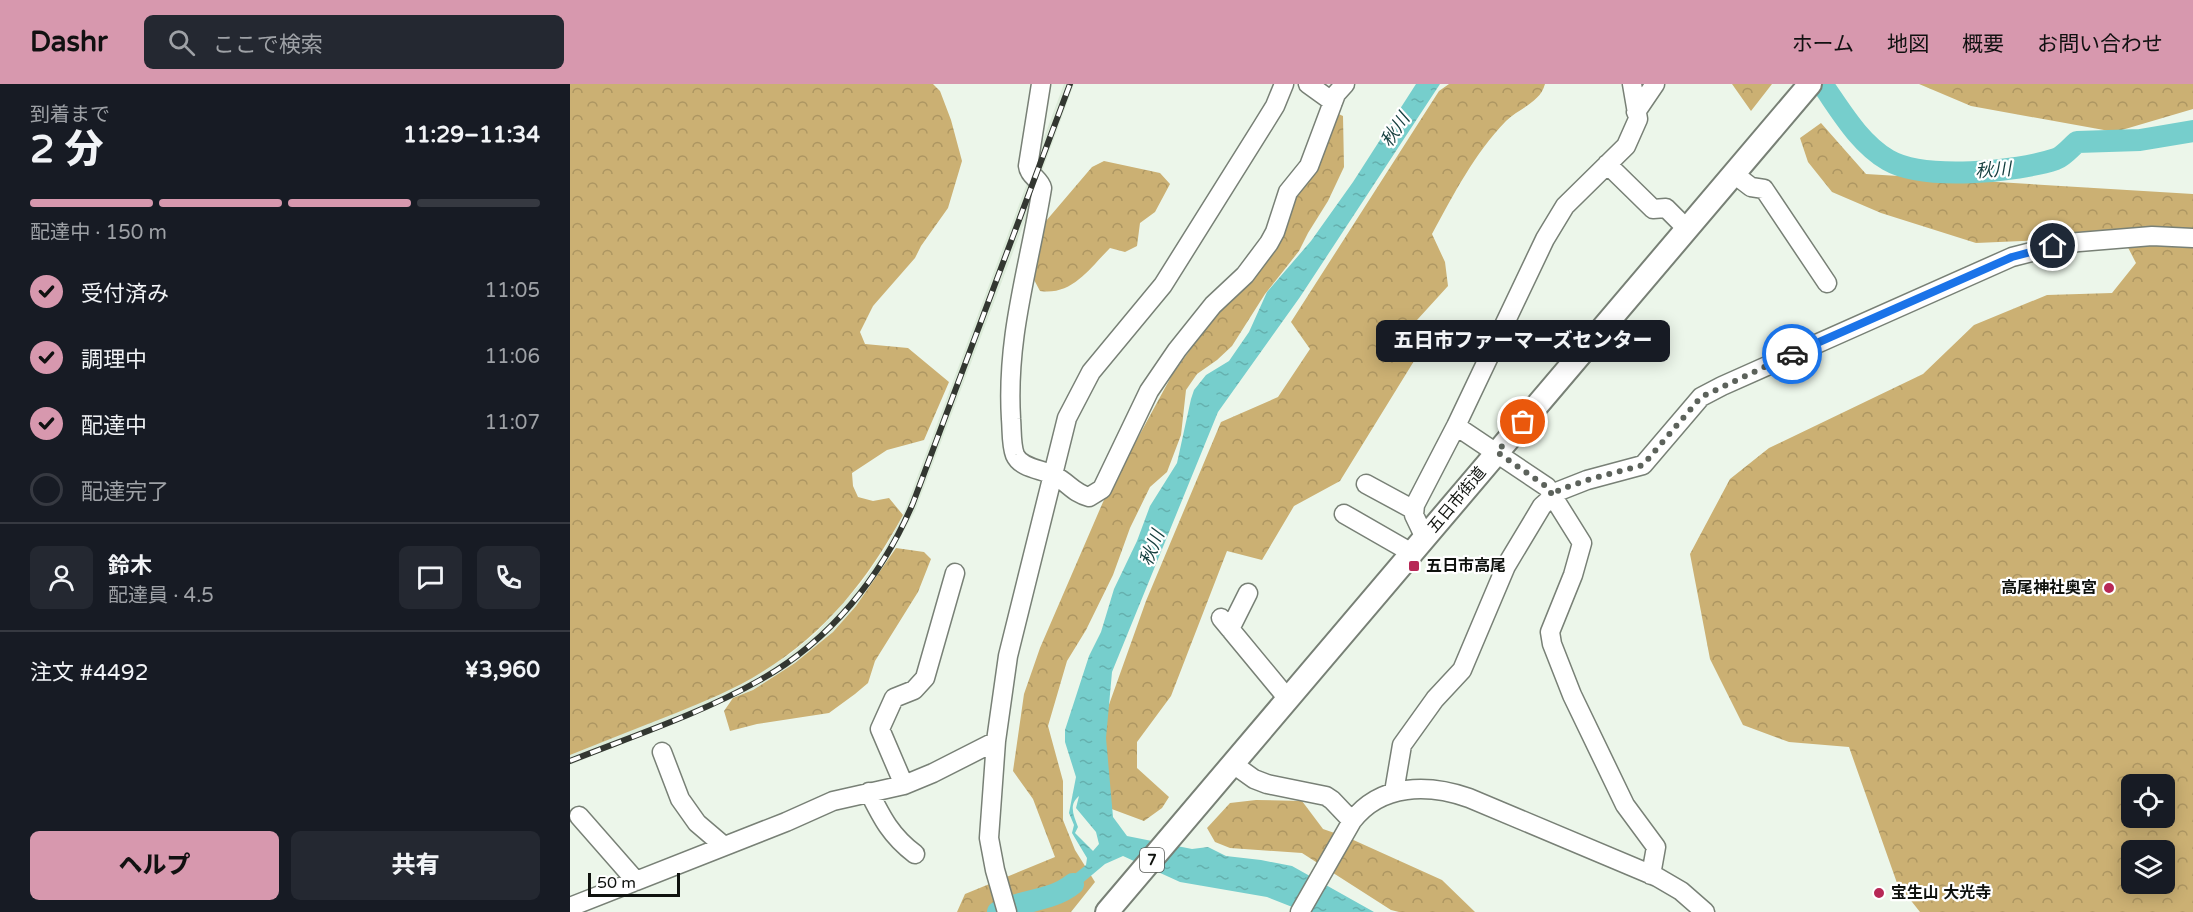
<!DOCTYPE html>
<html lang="ja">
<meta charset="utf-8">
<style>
body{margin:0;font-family:"Varela Round","Noto Sans JP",sans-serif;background:#242831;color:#f1f3f6;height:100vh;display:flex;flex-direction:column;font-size:22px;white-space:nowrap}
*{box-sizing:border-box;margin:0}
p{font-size:20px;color:#9ea1a6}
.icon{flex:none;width:33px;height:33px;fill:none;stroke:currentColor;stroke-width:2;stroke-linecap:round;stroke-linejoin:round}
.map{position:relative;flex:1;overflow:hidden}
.side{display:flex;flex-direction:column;background:#171b24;width:570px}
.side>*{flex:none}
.buttons{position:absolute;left:1551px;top:690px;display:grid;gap:12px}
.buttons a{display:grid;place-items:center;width:54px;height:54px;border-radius:9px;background:#171b24;box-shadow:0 3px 15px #0003;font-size:30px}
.scale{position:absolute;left:18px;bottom:15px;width:92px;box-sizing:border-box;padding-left:6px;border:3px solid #0f120e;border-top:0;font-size:16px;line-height:21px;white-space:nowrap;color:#0f120e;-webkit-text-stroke:4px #fff;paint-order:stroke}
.pin{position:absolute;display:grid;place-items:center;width:51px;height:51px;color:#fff;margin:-26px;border:3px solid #fff;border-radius:50%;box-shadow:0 2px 6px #0007}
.courier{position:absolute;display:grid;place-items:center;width:60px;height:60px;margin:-30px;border:4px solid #1a73e8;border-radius:50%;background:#fff;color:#222;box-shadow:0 2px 8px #0007}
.bubble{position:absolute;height:42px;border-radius:9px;background:#171b24;box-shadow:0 3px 15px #0003;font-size:20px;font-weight:800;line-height:42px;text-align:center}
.summary em{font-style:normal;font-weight:800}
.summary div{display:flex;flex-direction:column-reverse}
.summary{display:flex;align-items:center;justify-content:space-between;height:102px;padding:0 30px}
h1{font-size:39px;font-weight:800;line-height:45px}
.bar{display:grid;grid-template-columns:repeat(4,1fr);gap:9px 6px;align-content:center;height:72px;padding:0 30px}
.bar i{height:8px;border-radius:4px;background:#363941}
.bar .current{background:#d798ae}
.bar p{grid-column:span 4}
.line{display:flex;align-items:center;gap:15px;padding:0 30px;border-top:2px solid #363941}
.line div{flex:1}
.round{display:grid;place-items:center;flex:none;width:63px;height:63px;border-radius:9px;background:#242831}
ol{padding:0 30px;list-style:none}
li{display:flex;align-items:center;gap:18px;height:66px}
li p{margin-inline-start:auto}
li .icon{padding:6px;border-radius:50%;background:#d798ae;color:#111;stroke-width:4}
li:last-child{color:#9ea1a6}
li i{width:33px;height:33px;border:3px solid #363941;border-radius:50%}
.action{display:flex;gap:12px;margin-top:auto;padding:12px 30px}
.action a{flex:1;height:69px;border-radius:9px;background:#d798ae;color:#111;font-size:24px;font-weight:800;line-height:69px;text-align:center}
.action a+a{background:#242831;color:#f1f3f6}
header{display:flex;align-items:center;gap:36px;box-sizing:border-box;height:84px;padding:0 30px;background:#d798ae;color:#111}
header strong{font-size:28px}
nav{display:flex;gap:33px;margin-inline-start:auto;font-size:21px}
.search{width:420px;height:54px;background:#242831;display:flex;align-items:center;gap:15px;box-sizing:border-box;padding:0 21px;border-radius:9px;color:#9ea1a6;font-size:22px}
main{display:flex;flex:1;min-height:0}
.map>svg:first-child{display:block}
</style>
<header>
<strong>Dashr</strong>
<div class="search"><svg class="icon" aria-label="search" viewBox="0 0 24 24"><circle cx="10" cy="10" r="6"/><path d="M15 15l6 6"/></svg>ここで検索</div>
<nav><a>ホーム</a><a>地図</a><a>概要</a><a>お問い合わせ</a></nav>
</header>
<main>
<section class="side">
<div class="summary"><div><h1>2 分</h1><p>到着まで</p></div><em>11:29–11:34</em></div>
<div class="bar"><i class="current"></i><i class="current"></i><i class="current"></i><i></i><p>配達中 · 150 m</p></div>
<ol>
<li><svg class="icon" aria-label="check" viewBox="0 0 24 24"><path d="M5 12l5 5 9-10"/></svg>受付済み<p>11:05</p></li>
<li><svg class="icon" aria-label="check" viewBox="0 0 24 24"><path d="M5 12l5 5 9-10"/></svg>調理中<p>11:06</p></li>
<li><svg class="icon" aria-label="check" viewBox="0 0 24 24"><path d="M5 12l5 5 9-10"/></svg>配達中<p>11:07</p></li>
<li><i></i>配達完了</li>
</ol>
<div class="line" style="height:108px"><a class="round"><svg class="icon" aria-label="person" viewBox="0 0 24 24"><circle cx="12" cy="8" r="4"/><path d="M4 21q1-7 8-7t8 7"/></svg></a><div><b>鈴木</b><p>配達員 · 4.5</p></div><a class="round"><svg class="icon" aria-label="chat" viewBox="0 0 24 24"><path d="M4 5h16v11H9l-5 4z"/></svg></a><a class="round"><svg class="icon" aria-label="phone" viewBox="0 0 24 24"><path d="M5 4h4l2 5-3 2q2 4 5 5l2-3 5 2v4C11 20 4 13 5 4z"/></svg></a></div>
<div class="line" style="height:78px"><div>注文 #4492</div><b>¥3,960</b></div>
<div class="action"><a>ヘルプ</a><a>共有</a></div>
</section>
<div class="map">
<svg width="1623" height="828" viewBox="0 0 1623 828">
<defs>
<pattern id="forest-crowns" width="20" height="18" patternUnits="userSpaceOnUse" patternTransform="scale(1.5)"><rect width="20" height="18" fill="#cbb073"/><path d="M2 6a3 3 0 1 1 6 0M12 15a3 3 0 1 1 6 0" fill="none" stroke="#ad9662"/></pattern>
<pattern id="water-ripples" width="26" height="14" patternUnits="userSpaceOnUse" patternTransform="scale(1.5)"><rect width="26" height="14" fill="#76cecc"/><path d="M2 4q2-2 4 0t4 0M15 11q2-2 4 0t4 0" fill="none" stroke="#65b0ae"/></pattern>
</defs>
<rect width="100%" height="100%" fill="#ecf6ea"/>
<path fill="#dcebd9" d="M 494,0 L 504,0 L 470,93 L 461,88 Z
M 459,94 L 468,102 L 345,427 L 311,488 L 286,522 L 263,548 L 225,579 L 183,606 L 0,681 L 0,671 L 160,605 L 219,571 L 246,549 L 293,497 L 315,465 L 333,431 Z"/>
<path fill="url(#forest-crowns)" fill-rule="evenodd" d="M 0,0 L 363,0 L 370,7 L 381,36 L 392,77 L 378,124 L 351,162 L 345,174 L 303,222 L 290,248 L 295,260 L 338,264 L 379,298 L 354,356 L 317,366 L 282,389 L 283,402 L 288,413 L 303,417 L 319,414 L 333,431 C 298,495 256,549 192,588 C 165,605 135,617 106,629 C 70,643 35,657 0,671 Z
M 879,0 L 975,0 C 970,19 949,24 936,37 C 904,70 884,110 862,150 L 875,178 L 878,202 L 847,236 L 844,277 L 770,397 L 724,422 L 692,476 L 657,467 L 601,612 L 567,658 L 567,684 L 599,713 L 592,724 L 574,737 L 539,724 L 531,643 L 576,517 L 651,338 L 708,313 L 740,265 L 721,238 L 869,7 Z
M 1162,0 L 1202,0 L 1181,27 Z
M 1349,0 L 1623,0 L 1623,25 L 1545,48 L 1401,22 Z
M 764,28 L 773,32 L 774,83 L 758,117 L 738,149 L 729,167 L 695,210 L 662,262 L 647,276 L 627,290 L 616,306 L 611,351 L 597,388 L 580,403 L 560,444 L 543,491 L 516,546 L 497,577 L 478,642 L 493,697 L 493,736 L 505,766 L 525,798 L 501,828 L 387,828 L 395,810 L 485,773 L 463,715 L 443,687 L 454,610 L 470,564 L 533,418 L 602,291 L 658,213 L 716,138 Z
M 1251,39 L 1296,90 L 1623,110 L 1623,828 L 1350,828 L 1327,799 L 1279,663 L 1219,658 L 1173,641 L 1140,575 L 1120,470 L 1160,395 L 1199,364 L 1353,290 L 1404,241 L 1477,211 L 1542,209 L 1566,179 L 1549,146 L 1478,156 L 1406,159 L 1311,129 L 1262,108 L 1238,78 L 1230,54 ZM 1562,700 L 1594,700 L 1594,734 L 1562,734 ZM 1562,766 L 1594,766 L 1594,800 L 1562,800 Z
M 534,77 L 590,89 L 600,100 L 585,128 L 570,139 L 567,162 L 555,168 L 540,164 C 520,184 502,212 470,207 L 462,192 L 470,144 L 522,83 Z
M 326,464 L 354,468 L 361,475 L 348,508 L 305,577 L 298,599 L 285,610 L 259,629 L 187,640 L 160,647 L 154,627 L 163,614 L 183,606 L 225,579 L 263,548 L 286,522 Z
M 686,716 L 732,717 L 753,745 L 779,754 L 872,796 L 905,828 L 829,828 L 821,826 L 732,769 L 660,764 L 645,758 L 637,744 L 660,719 Z"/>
<path fill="url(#water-ripples)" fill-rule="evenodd" d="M 846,0 L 870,0 L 730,213 L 648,328 L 542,588 L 536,654 L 543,733 L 557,752 L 622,765 L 638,763 L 656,772 L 691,776 L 722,782 L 804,828 L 735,828 L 697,813 L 610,798 L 553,772 L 535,780 L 498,811 L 476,813 L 516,781 L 517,774 L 502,749 L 504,741 L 499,729 L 506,693 L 495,658 L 495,646 L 519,572 L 531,548 L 544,505 L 567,457 L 580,422 L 607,379 L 621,315 L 624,306 L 636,291 L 659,277 L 679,248 L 697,208 L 741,157 L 783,98 ZM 509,712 L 506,724 L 526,748 L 529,760 L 523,767 L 505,749 L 508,743 C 504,732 498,721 509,712 Z"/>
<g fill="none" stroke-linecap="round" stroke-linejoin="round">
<path stroke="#76cecc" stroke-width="22" d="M 1252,0 C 1271,27 1289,59 1318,76 C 1354,97 1447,88 1486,75 C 1494,72 1501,63 1507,58 L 1570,56 L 1623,47
M 428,828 C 452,816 482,817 503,800"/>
<g stroke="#788076" stroke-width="21">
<path id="minor" d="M 471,0 L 458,82 C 459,92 470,95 472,104 C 459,184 436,252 441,335 C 442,346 441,361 445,371 C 451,385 473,385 485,392 C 499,399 503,409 519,413 L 532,405 L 579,307 L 607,266 L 643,221 L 675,191 L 699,159 L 705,148 L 718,108 L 739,82 L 766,10 L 775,0
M 738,0 L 763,18
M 1066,28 L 1085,0
M 1037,80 L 1083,125 L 1096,124 L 1117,145
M 1164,90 L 1181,103 L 1194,105 L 1257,199
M 886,342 L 977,403 L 1012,459 L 1003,491 L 980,548 L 982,560 L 1002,611 L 1055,721 L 1086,763 L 1081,791
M 796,400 L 844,426
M 774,430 L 842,469
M 855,454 L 844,431 L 845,421 L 886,342 L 975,155 L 995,122 L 1056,62 L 1068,35 L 1062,0
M 651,534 L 718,615
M 660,545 L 678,509
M 92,668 L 110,715 L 127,739 L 154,762
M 663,680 L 684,695 L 697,700 L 756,712 L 762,716 L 782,737
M 334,701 L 310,645 L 324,614 L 344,606 L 355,594 L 385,489
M 299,708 C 312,734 321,752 345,770
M 824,708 L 832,661 L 865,615 L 892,586 L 936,482 L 972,422 L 989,407 L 1017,396 L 1073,381 L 1131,313 L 1152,302 L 1442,173 L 1497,159 L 1582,152 L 1623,154
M 9,732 L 66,797
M 0,823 L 216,738 L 263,717 L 334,701 L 363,689 L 426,657
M 437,828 L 425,786 L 419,754 L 426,657 L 438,572 L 497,334 L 521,288 L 593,201 L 692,43 L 705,22 L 714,0
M 730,828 L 782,737 C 811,699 859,700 899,714 L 1087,793 L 1111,807 L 1135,828"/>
</g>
<g stroke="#788076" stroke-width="26">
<path id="major" d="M 537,828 L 1240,0"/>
</g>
<use href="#minor" stroke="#fff" stroke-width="18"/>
<use href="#major" stroke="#fff" stroke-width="22"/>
<g stroke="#333731" stroke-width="6">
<path id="rail" d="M 0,677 C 63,652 130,630 190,596 C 260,557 312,492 343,419 L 500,0"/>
</g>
<use href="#rail" stroke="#fff" stroke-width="4" stroke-dasharray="11" stroke-linecap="butt"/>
</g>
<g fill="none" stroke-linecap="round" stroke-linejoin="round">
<path stroke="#5c625b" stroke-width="6" stroke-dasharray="0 10.8" d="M 953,338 L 927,368 L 977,403 L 983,412 L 989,406 L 1017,396 L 1073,381 L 1131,313 L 1222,270"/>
<path stroke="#1a73e8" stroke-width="8" d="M 1222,270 L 1442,173 L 1483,162"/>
</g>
<g fill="#b72856" stroke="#fff" stroke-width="2">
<rect x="838" y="476" width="12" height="12" rx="3"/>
<circle cx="1539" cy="504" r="6"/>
<circle cx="1309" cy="809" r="6"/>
</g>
<g text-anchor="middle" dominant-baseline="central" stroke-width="4.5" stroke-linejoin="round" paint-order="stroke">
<rect fill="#fff" stroke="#575956" stroke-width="1.5" x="570" y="764" width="24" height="24" rx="4.5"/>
<g font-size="15" font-weight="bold" fill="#0f120e">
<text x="582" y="776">7</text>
</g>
<g font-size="16" fill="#0f120e" stroke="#fff">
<text transform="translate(887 416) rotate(-50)">五日市街道</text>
</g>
<g font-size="16" font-weight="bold" fill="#0f120e" stroke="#fff" text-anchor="start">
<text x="856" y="482">五日市高尾</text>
<text x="1527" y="504" text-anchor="end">高尾神社奥宮</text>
<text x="1321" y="809">宝生山 大光寺</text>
</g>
<g font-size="18" font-style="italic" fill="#143e3e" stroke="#fff">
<text transform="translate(825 46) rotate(-56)">秋川</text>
<text transform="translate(1423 86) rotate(-4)">秋川</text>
<text transform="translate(582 464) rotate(-68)">秋川</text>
</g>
</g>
</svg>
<div class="buttons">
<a><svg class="icon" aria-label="locate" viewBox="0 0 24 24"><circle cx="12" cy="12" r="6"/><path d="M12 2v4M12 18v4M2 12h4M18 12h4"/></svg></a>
<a><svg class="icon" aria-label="layers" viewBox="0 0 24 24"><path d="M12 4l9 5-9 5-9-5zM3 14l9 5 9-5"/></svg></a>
</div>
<div class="scale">50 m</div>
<div class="pin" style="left:953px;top:338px;background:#ea580c"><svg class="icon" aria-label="bag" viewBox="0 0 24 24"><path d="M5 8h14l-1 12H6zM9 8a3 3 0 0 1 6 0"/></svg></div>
<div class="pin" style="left:1483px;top:162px;background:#1f2937"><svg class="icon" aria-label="home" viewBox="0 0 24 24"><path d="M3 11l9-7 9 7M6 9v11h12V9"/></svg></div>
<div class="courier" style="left:1222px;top:270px"><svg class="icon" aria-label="car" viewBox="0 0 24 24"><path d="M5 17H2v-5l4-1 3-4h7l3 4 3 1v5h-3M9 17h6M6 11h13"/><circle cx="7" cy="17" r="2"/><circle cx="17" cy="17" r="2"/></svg></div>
<div class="bubble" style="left:806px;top:236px;width:294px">五日市ファーマーズセンター</div>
</div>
</main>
